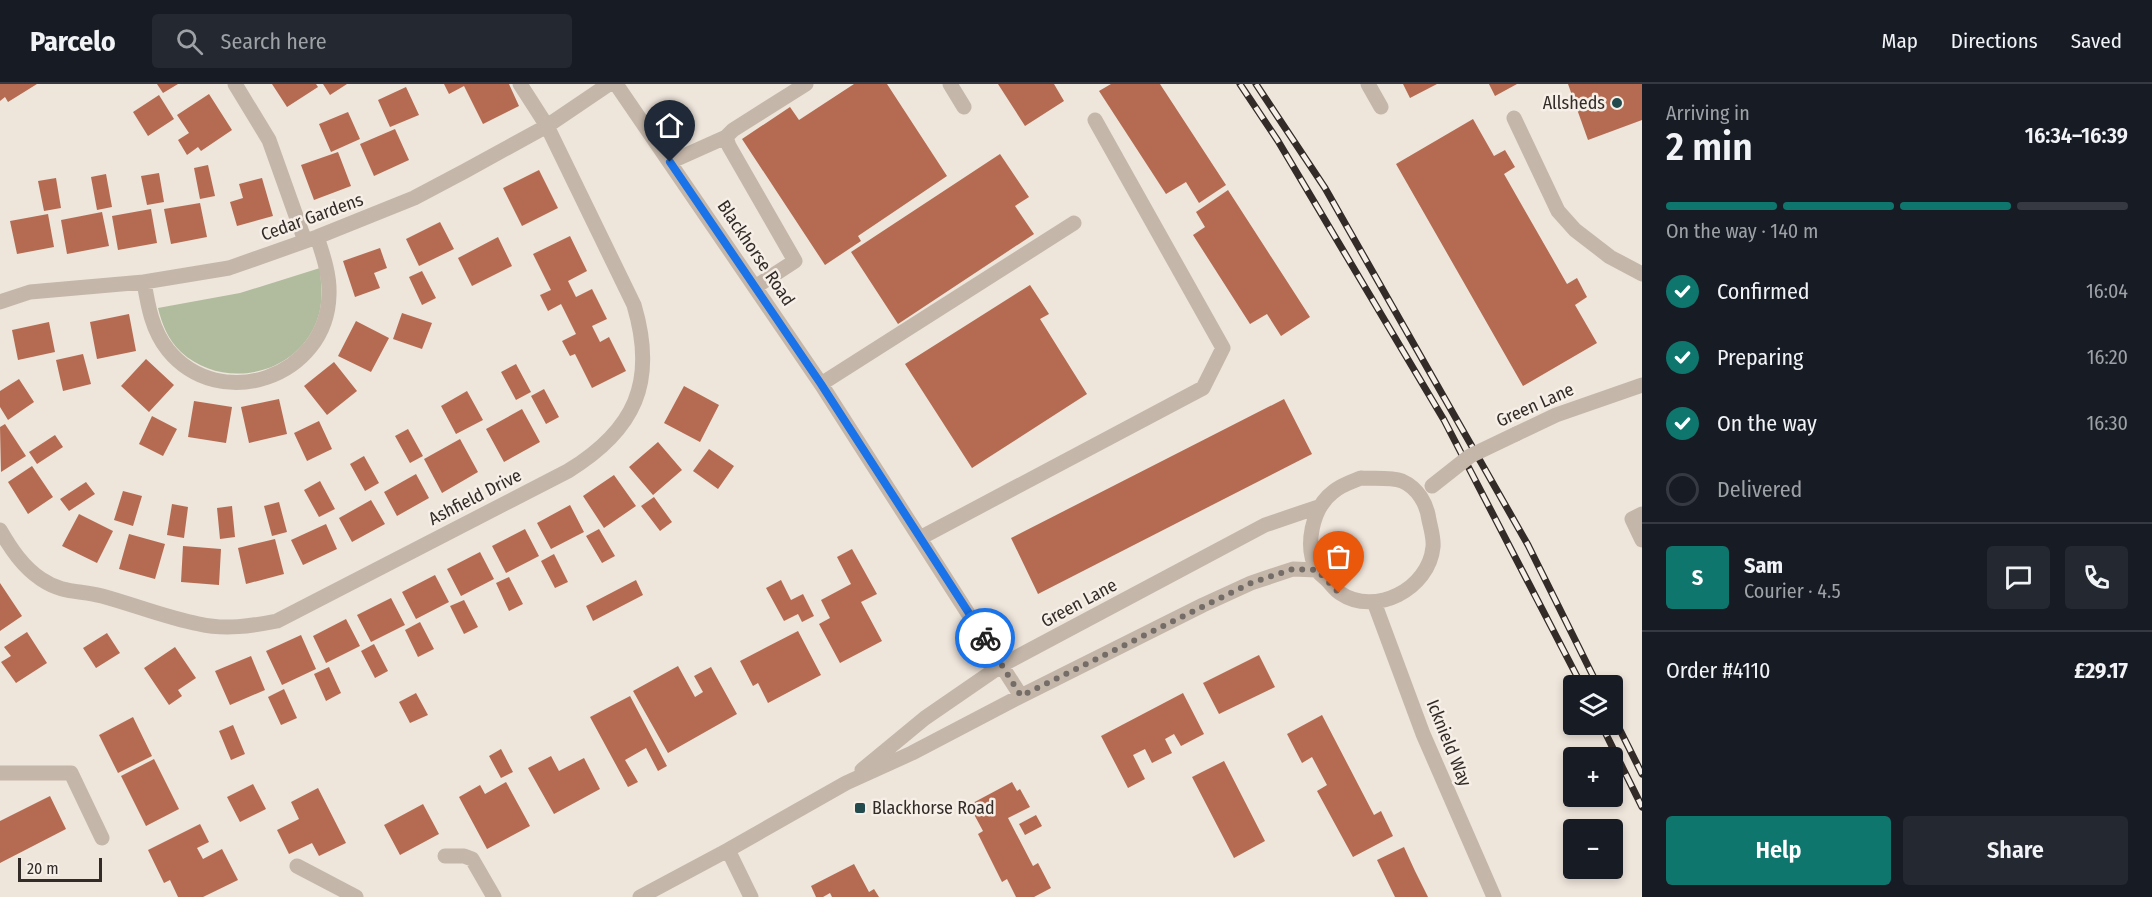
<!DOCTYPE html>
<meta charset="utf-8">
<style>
body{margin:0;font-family:"Fira Sans Condensed",sans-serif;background:#242831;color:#f1f3f6;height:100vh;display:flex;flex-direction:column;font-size:22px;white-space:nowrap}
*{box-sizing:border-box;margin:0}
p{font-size:20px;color:#9ea1a6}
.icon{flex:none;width:33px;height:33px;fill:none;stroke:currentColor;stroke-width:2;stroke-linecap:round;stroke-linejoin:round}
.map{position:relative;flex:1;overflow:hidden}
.drawer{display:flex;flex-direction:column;background:#171b24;width:510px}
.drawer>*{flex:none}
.controls{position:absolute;left:1563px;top:591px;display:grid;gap:12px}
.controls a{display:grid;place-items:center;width:60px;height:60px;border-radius:6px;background:#171b24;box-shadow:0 3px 9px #0003;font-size:30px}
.scale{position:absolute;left:18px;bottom:15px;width:84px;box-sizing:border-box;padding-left:6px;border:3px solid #322b28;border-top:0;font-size:16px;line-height:21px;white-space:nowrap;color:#322b28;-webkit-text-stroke:4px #f6efe7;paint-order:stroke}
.pin{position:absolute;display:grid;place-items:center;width:51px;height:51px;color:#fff;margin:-62px -26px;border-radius:50% 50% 50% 0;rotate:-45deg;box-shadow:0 0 6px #0007}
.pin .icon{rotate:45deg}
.courier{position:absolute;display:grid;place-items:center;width:60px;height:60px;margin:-30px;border:4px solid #1a73e8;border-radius:50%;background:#fff;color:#222;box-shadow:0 2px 8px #0007}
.overview em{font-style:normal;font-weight:600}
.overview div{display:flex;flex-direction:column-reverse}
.overview{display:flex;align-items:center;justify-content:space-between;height:102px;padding:0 24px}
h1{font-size:39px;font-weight:600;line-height:45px}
.bar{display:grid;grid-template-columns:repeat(4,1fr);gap:9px 6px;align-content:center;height:72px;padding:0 24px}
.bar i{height:8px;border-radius:4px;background:#363941}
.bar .active{background:#0f766e}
.bar p{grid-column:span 4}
.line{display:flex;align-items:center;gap:15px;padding:0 24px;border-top:2px solid #363941}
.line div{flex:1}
.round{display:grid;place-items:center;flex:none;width:63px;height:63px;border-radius:6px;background:#242831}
ol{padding:0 24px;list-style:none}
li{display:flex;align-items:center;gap:18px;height:66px}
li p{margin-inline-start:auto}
li .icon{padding:6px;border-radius:50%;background:#0f766e;color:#fff;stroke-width:4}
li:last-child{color:#9ea1a6}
li i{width:33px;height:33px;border:3px solid #363941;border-radius:50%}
.action{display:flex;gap:12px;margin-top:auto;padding:12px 24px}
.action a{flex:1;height:69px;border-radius:6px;background:#0f766e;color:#fff;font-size:24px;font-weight:600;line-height:69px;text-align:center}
.action a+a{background:#242831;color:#f1f3f6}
header{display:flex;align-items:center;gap:36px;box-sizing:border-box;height:84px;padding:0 30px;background:#171b24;border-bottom:2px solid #363941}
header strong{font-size:28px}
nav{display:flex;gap:33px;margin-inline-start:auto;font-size:21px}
.search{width:420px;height:54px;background:#242831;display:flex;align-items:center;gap:15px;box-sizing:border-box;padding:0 21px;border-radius:6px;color:#9ea1a6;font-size:22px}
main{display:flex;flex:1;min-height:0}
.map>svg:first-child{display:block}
</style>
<header>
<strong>Parcelo</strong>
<div class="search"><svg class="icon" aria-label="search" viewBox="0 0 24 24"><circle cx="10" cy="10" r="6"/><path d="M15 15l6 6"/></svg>Search here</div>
<nav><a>Map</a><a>Directions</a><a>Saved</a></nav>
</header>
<main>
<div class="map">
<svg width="1642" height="813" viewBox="0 0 1642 813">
<rect width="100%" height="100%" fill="#eee5db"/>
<path fill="#b1bb9d" d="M 320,184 C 321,199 323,215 319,230 C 303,289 226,309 181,268 C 168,256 162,240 158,224 L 240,209 Z"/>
<path fill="#b56b52" d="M 0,0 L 37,0 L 8,18 L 5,13 L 0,17 Z
M 157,0 L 178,0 L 163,9 Z
M 272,0 L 316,0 L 318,3 L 287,23 Z
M 323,0 L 347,0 L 330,11 Z
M 444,0 L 509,0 L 519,22 L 483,40 L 464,2 L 449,10 Z
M 854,0 L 887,0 L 947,92 L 858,152 L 861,157 L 825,181 L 742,55 L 790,23 L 799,36 Z
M 998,0 L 1054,0 L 1064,17 L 1025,42 Z
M 1111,0 L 1160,0 L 1226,101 L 1199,119 L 1186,98 L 1166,110 L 1099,7 Z
M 1403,0 L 1437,0 L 1410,14 Z
M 1489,0 L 1517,0 L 1495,12 Z
M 1568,0 L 1642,0 L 1642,36 L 1588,56 Z
M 406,3 L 419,31 L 390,43 L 378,16 Z
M 209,10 L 232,46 L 201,67 L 198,63 L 187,71 L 178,56 L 189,49 L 177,31 Z
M 159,11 L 174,35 L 148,52 L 133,28 Z
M 348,28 L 360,55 L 331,68 L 319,40 Z
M 1473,35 L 1494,72 L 1505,66 L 1515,83 L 1504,90 L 1567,200 L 1577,194 L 1587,213 L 1575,221 L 1597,259 L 1523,302 L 1396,80 Z
M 395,45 L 409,76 L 374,92 L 360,60 Z
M 338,68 L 351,102 L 314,116 L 301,81 Z
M 1000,70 L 1029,113 L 1015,122 L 1034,150 L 898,240 L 851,168 Z
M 208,81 L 215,112 L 200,115 L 194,84 Z
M 539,86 L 558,124 L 522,142 L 503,104 Z
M 159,89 L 164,118 L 147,121 L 141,92 Z
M 106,90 L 112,123 L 97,126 L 91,93 Z
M 56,94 L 61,124 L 44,127 L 38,97 Z
M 262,94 L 273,132 L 237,142 L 230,118 L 243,114 L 239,100 Z
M 1228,106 L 1310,233 L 1281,252 L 1267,230 L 1250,240 L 1193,151 L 1205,143 L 1196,128 Z
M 200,119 L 207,153 L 171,160 L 164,125 Z
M 151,125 L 157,159 L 118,166 L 112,132 Z
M 102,128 L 109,162 L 67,170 L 61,136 Z
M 48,130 L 54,163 L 17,170 L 10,137 Z
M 440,138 L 454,165 L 419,182 L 406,155 Z
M 570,152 L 587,187 L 568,197 L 576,213 L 592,205 L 607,235 L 592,242 L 600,258 L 609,253 L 626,287 L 592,304 L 575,270 L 570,272 L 562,257 L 576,250 L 561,220 L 548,227 L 540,211 L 551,206 L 533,170 Z
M 498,153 L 512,182 L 472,202 L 458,174 Z
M 380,164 L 387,184 L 374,189 L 380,204 L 355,213 L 343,177 Z
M 422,187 L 436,214 L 422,221 L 409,193 Z
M 1030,201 L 1049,230 L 1040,235 L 1087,310 L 972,384 L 905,280 Z
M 402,229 L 432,239 L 422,265 L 393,255 Z
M 129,230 L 136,267 L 97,275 L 90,238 Z
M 356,237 L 389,254 L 371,288 L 338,272 Z
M 49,238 L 55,268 L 18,276 L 12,246 Z
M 83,270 L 91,300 L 63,307 L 56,276 Z
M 146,275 L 174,301 L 149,328 L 121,302 Z
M 334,278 L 357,307 L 327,331 L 304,302 Z
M 516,280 L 531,308 L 516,316 L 501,288 Z
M 19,295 L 34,318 L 8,336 L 0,323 L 0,307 Z
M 684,302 L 719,321 L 700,358 L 664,339 Z
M 544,305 L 559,333 L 546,340 L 531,312 Z
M 467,307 L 483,336 L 456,350 L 441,322 Z
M 279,315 L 287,350 L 249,359 L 241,323 Z
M 1284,315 L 1312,370 L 1038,510 L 1011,454 Z
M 194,317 L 232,323 L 226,359 L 188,353 Z
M 522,325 L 540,358 L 504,378 L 486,345 Z
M 152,332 L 177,345 L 163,372 L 139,360 Z
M 319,337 L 332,365 L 307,377 L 294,349 Z
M 5,340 L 26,372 L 1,388 L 0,343 Z
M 408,345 L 423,372 L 410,379 L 395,352 Z
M 55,351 L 63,363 L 37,380 L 29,368 Z
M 460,355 L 478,388 L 442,409 L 424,375 Z
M 658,358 L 682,386 L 653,411 L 629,383 Z
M 709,365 L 734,382 L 718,405 L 693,387 Z
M 364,372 L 379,399 L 365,407 L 350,380 Z
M 32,382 L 53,413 L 28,430 L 8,398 Z
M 416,390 L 429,414 L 397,432 L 384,408 Z
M 614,391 L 636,422 L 604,444 L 583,412 Z
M 320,397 L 335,425 L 319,433 L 304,406 Z
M 86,398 L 95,410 L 69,427 L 60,415 Z
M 123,407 L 142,412 L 133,442 L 114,436 Z
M 654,413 L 672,438 L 660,447 L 641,422 Z
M 371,416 L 385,440 L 352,458 L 339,434 Z
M 279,418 L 287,448 L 272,452 L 264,422 Z
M 172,420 L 188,423 L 184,454 L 167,451 Z
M 570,421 L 584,448 L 551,465 L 537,439 Z
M 232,422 L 235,453 L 220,455 L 217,424 Z
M 79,430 L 113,447 L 97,479 L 62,462 Z
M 326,440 L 337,465 L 303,481 L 291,456 Z
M 525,445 L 539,472 L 506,489 L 492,462 Z
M 599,445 L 615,472 L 602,479 L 586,452 Z
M 129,450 L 165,460 L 155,495 L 119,485 Z
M 275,455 L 284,490 L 246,500 L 238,464 Z
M 183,462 L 221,465 L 219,501 L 181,498 Z
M 852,465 L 877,510 L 861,518 L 882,557 L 840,579 L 819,540 L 830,534 L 821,516 L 851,500 L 837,473 Z
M 480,468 L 494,495 L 461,512 L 447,485 Z
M 554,470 L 568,498 L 555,504 L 541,477 Z
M 435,491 L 449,518 L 416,535 L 402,508 Z
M 509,493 L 523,520 L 509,527 L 496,499 Z
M 636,496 L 643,511 L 593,537 L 586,522 Z
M 781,496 L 791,516 L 803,510 L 814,532 L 802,538 L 798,530 L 784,537 L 766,504 Z
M 0,499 L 22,532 L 0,547 Z
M 391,514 L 405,541 L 371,558 L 357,531 Z
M 464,516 L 478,543 L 464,550 L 450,522 Z
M 346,535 L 360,562 L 326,579 L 313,552 Z
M 420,538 L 434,565 L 418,573 L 405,546 Z
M 798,547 L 821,591 L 768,619 L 758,599 L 753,602 L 740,577 Z
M 27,548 L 47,579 L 16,599 L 1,578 L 11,572 L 4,563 Z
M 107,549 L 120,569 L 96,584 L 83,564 Z
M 301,551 L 316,585 L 282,601 L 266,567 Z
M 374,560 L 388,587 L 375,594 L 361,567 Z
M 175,563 L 196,594 L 178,606 L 182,612 L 169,621 L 144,584 Z
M 1259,571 L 1275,603 L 1219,630 L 1203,599 Z
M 251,572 L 265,606 L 230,621 L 215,587 Z
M 678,582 L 695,613 L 703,608 L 694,592 L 711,583 L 737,630 L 668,669 L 633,607 Z
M 329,583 L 341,609 L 326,617 L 314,590 Z
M 284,605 L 297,634 L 281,641 L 268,613 Z
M 416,609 L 428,631 L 410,639 L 399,618 Z
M 1183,609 L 1204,650 L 1181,662 L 1174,650 L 1165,655 L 1172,669 L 1152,679 L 1145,665 L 1133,671 L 1145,695 L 1128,704 L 1101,652 Z
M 630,612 L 667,682 L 658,687 L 646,664 L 625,676 L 638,698 L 628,703 L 590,633 Z
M 1322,631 L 1374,731 L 1381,727 L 1393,752 L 1353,773 L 1317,707 L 1327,701 L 1312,673 L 1302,679 L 1287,650 Z
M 133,633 L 152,672 L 118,689 L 99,651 Z
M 233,641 L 245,670 L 231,676 L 219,647 Z
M 501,665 L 513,688 L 501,694 L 489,672 Z
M 551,672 L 559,687 L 584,674 L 600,705 L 554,730 L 528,684 Z
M 154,675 L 179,725 L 146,742 L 121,692 Z
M 1224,677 L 1265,757 L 1234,774 L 1192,693 Z
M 506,698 L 530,742 L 487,765 L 459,713 L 480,701 L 485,710 Z
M 1012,698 L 1017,707 L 1020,705 L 1030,723 L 1008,734 L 1033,782 L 1038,779 L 1051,804 L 1034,813 L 1016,813 L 1007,795 L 1002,798 L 978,750 L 983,747 L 969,721 Z
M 253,700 L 266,725 L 240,738 L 227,713 Z
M 318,704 L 346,759 L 319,772 L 312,759 L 289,770 L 277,746 L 299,735 L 291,718 Z
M 50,712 L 66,745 L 0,779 L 0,737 Z
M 423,720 L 439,750 L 400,771 L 384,741 Z
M 1036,731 L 1042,742 L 1025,751 L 1019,740 Z
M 200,740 L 209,758 L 197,764 L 203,775 L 222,765 L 238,796 L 203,813 L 178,813 L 170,796 L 164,799 L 148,766 Z
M 1404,763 L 1415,787 L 1428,813 L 1395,813 L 1377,776 Z
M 854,780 L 869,808 L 874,805 L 879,813 L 832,813 L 830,809 L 823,813 L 816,813 L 811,802 Z"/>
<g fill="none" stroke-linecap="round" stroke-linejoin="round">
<path stroke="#c4b6a9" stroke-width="15" d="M 235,0 L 269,56 L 305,157
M 616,0 L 821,300 L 1021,612
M 950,0 L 964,23
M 1368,0 L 1381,23
M 1514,34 L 1558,127 L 1575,146 L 1610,173 L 1642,190
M 670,78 L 726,53
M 144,198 C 148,222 152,246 168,266 C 220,330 327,293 329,211 C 330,191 323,171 317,153
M 755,203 L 795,177 L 729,62 L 726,53 L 733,46 L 806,0
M 0,218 L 30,208 L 144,198 L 229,184 L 317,153 L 414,114 L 465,87 L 547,42 L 609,0
M 821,300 L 1074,139
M 1516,350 L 1556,331 L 1642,301
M 1361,394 C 1373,395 1391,393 1402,397 C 1418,404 1427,420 1429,436 C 1431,445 1434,455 1433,463 C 1429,505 1375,533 1340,509 C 1335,506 1331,500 1327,496 C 1324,493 1319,490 1317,486 C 1304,463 1312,424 1333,408 C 1341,401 1351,398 1361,394 Z
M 1642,430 L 1632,435 L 1642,456
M 0,446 C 11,465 23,483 41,495 C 63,510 80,506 102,512 C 135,521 167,534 199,540 C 225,546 252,542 277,537 L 568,387 C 635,346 657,298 634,221 L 547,42 L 520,0
M 920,454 L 1203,304 L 1223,264 L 1095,36
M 1374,518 L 1423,650 L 1494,813
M 862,686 L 925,634 L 1002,581 L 1265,441 L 1318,423
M 0,689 L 71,689 L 102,754
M 728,766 L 751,813
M 445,772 L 464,772 L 472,775 L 494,813
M 297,782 L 356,813
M 640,813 L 728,766 L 846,699 L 912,669 L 1021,612 L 1203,521 L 1251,499 L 1293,485 L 1317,486"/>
<g stroke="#322b28" stroke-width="7">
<path id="rail" d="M 1240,0 L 1278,57 L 1444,336 L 1582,602
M 1256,0 L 1325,104 L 1528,461 L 1598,602
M 1612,630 L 1642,690
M 1601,640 L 1642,723"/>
</g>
<use href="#rail" stroke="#f6efe7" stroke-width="4.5" stroke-dasharray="14" stroke-linecap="butt"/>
<path stroke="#c4b6a9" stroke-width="15" d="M 1432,402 L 1470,372 L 1516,350"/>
</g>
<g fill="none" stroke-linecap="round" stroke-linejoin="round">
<path stroke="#746c67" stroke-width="6" stroke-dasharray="0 10.8" d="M 985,554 L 1021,612 L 1251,499 L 1293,485 L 1317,486 L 1339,509"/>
<path stroke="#1a73e8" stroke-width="8" d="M 670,78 L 821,300 L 985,554"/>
</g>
<g fill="#234b4e" stroke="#f6efe7" stroke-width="2">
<circle cx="1617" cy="19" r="6"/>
<rect x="854" y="718" width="12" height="12" rx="3"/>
</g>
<g text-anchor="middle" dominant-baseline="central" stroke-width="5" stroke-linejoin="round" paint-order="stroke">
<g font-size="18" fill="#322b28" stroke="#f6efe7" text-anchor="end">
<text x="1605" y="19">Allsheds</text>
<text x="872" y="724" text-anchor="start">Blackhorse Road</text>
</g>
<g font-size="18" fill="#322b28" stroke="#f6efe7">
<text transform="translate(312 133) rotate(-20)">Cedar Gardens</text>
<text transform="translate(756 169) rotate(56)">Blackhorse Road</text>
<text transform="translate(1535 321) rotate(-24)">Green Lane</text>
<text transform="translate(475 413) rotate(-27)">Ashfield Drive</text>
<text transform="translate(1079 519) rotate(-28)">Green Lane</text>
<text transform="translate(1449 659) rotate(68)">Icknield Way</text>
</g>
</g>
</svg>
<div class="controls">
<a><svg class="icon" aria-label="layers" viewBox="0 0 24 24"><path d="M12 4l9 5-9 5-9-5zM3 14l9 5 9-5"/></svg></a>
<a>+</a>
<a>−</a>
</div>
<div class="scale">20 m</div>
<div class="pin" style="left:1339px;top:509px;background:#ea580c"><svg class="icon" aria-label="bag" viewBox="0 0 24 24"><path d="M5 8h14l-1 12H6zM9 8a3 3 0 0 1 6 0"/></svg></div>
<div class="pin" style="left:670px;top:78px;background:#1f2937"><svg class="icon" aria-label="home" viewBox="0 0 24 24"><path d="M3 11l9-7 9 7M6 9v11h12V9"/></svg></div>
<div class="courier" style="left:985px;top:554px"><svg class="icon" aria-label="bike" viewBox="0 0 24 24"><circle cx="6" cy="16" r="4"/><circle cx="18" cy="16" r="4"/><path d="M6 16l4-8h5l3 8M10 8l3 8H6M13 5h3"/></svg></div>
</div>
<section class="drawer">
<div class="overview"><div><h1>2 min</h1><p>Arriving in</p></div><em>16:34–16:39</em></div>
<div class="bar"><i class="active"></i><i class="active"></i><i class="active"></i><i></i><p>On the way · 140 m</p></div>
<ol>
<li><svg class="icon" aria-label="check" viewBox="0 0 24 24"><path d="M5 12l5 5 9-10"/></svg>Confirmed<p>16:04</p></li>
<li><svg class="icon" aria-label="check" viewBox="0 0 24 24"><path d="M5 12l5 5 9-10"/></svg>Preparing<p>16:20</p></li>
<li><svg class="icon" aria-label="check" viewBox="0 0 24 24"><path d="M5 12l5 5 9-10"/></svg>On the way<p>16:30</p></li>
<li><i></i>Delivered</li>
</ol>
<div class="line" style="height:108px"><b class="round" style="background:#0f766e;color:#fff">S</b><div><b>Sam</b><p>Courier · 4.5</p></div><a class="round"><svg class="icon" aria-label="chat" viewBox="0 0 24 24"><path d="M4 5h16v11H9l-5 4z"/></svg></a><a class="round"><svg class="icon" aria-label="phone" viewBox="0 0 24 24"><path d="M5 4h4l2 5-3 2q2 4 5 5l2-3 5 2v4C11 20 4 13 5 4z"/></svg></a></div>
<div class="line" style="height:78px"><div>Order #4110</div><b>£29.17</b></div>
<div class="action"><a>Help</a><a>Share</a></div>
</section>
</main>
